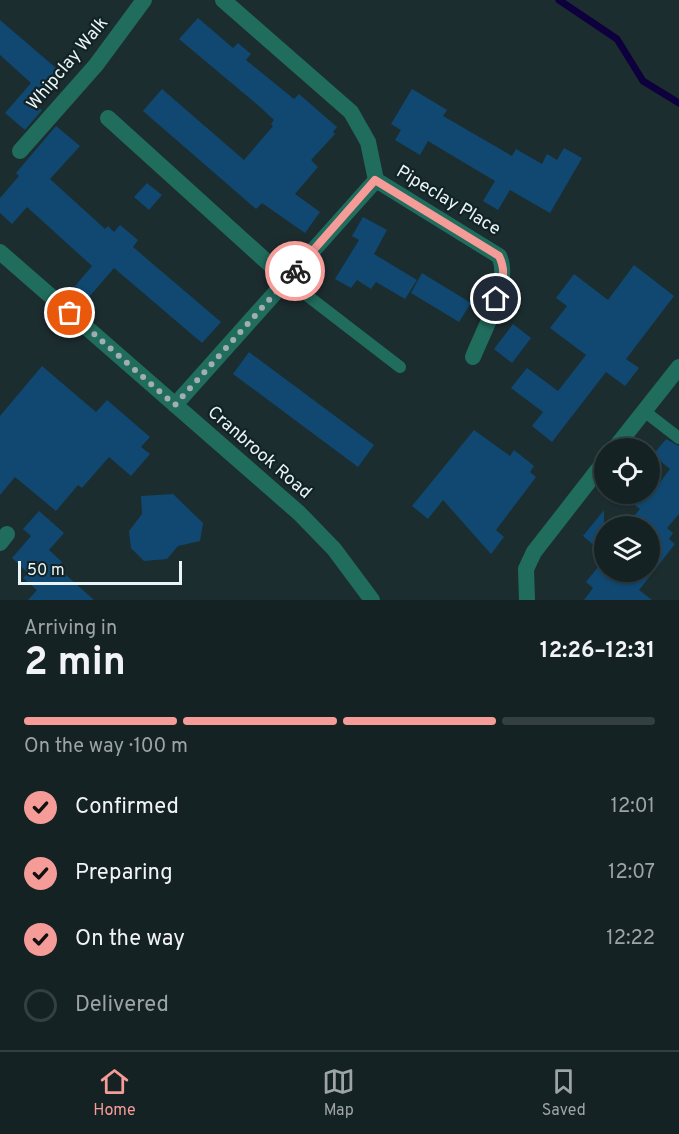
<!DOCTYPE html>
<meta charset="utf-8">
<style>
body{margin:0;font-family:Overpass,sans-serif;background:#222f31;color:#f1f3f6;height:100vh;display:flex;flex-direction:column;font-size:22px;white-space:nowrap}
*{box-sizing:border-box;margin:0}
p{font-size:20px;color:#9da4a6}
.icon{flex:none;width:33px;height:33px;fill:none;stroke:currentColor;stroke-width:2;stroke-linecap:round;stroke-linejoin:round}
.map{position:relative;height:600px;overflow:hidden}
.side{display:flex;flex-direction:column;background:#152224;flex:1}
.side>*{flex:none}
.controls{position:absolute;left:594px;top:438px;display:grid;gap:12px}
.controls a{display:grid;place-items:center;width:66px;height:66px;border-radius:50%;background:#152224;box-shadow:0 2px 4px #0004,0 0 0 2px #343f41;font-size:30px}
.scale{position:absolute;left:18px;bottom:15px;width:164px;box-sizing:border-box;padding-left:6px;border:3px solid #eaf4f6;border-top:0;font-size:16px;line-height:21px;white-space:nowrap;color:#eaf4f6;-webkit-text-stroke:4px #122326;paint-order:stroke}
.pin{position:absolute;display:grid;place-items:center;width:51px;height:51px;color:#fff;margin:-26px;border:3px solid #fff;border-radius:50%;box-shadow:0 2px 6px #0007}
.courier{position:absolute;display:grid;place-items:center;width:60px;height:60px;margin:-30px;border:4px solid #f59b98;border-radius:50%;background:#fff;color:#222;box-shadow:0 2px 8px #0007}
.overview em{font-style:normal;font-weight:700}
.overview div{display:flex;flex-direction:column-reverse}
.overview{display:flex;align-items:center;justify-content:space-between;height:102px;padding:0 24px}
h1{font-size:39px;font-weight:700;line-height:45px}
.bar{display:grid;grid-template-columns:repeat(4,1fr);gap:9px 6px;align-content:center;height:72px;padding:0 24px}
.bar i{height:8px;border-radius:4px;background:#343f41}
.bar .current{background:#f59b98}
.bar p{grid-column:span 4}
ol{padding:0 24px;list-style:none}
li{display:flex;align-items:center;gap:18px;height:66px}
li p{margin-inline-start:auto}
li .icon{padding:6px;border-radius:50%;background:#f59b98;color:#111;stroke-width:4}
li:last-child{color:#9da4a6}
li i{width:33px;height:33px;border:3px solid #343f41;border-radius:50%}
.tab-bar{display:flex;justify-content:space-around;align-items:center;height:84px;border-top:2px solid #343f41;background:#152224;font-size:16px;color:#9da4a6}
.tab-bar a{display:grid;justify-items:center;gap:3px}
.tab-bar .current{color:#f59b98}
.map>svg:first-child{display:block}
</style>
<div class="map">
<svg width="679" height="600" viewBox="0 0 679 600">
<rect width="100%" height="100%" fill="#1c2d30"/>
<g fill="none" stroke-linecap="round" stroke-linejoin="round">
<path stroke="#0d003d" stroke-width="7" d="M 559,0 L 617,39 L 643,81 L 679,103"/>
</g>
<path fill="#104871" d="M 198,18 L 233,48 L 238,43 L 251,54 L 246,60 L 294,99 L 299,94 L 337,127 L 333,132 L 335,134 L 311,160 L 318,167 L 295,194 L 320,212 L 305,233 L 262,203 L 256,209 L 143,111 L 162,89 L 244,160 L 273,126 L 271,124 L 274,120 L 259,106 L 179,39 Z
M 0,20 L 63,74 L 36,106 L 42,110 L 25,130 L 5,113 L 31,83 L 0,55 Z
M 412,89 L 447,110 L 443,116 L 512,156 L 516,149 L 542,164 L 547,154 L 557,160 L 564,148 L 582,158 L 550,213 L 510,190 L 498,210 L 483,201 L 495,181 L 428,141 L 420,155 L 395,140 L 401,130 L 391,124 Z
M 56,126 L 80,146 L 50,179 L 105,229 L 108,226 L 114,232 L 120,225 L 138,240 L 133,247 L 221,322 L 202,343 L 114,268 L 89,297 L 75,286 L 92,266 L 27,207 L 12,224 L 0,213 L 0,198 L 19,176 L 16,173 Z
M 147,183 L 162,195 L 149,210 L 134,197 Z
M 363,217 L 387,230 L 374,254 L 417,280 L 405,299 L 376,282 L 371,289 L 357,280 L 351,288 L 335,279 L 359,240 L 352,236 Z
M 634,265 L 674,296 L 626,359 L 639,368 L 625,386 L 606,372 L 552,442 L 532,426 L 543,412 L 511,388 L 527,368 L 558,391 L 586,355 L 550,328 L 567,306 L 556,298 L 574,274 L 608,300 Z
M 422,273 L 471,303 L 459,322 L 411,293 Z
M 513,324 L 531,338 L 512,363 L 494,349 Z
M 249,352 L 374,445 L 358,467 L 233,374 Z
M 42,366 L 96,412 L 107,400 L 150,437 L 141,447 L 150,454 L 131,476 L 109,457 L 82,488 L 78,485 L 56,511 L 15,477 L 0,495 L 0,416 Z
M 474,430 L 510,456 L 514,450 L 534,466 L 530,472 L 536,477 L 496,530 L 504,537 L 491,554 L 443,500 L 428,519 L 412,506 Z
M 666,439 L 679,446 L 679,514 L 667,528 L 673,533 L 669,539 L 675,544 L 639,590 L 652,600 L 584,600 L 593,588 L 586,582 L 602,562 L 604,572 L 650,572 L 650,526 L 626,526 L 640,509 L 619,494 L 651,494 L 670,469 L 653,455 Z
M 173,494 L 203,523 L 200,541 L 178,546 L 167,559 L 144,561 L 131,548 L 129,531 L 142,514 L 141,496 Z
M 604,510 L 604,554 L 583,536 Z
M 39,511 L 64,533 L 49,550 L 62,562 L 57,567 L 94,600 L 28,600 L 37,590 L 23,578 L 28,573 L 12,558 L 31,536 L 23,529 Z"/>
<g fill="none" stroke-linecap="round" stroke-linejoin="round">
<path stroke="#206d5e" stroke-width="12" d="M 287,280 L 400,367
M 644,411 L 679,438"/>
<path stroke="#206d5e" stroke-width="16" d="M 108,118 L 287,280
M 20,151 L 96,65 L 144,0
M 376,180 L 499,256 C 512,281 483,331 473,357
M 0,252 L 299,513 L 334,549 L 372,600
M 175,405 L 376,180 L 368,142 L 351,112 L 223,0
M 615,448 L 679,367
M 0,543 L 7,534
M 527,600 L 526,569 L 534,552 L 604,462"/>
</g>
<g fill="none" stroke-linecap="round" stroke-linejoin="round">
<path stroke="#a2aeb1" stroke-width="6" stroke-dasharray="0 10.8" d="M 70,313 L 175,405 L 295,271"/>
<path stroke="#f59b98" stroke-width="8" d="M 295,271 L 375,180 L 499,256 C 507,272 502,283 496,299"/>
</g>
<g text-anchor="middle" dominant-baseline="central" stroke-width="4.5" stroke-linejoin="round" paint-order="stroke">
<g font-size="18" fill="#eaf4f6" stroke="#122326">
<text transform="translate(68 64) rotate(-50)">Whipclay Walk</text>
<text transform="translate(448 201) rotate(31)">Pipeclay Place</text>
<text transform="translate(259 453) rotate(41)">Cranbrook Road</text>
</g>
</g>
</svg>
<div class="controls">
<a><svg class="icon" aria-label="locate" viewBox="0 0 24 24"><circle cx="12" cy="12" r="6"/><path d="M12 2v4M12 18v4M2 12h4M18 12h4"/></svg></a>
<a><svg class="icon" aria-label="layers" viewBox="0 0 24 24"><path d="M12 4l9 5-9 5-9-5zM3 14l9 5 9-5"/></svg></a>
</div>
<div class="scale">50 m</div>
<div class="pin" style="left:70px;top:313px;background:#ea580c"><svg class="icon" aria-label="bag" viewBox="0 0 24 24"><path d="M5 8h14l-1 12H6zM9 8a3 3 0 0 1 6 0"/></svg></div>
<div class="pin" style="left:496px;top:299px;background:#1f2937"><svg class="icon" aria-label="home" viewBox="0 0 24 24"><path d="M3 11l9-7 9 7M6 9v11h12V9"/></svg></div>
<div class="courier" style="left:295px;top:271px"><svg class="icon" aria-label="bike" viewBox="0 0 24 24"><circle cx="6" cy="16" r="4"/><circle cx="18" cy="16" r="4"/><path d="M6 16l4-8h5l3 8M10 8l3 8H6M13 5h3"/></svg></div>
</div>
<section class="side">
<div class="overview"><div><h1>2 min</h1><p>Arriving in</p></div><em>12:26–12:31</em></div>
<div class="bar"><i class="current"></i><i class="current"></i><i class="current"></i><i></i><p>On the way · 100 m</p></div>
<ol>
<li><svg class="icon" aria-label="check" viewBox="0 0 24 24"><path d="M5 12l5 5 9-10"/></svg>Confirmed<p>12:01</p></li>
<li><svg class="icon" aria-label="check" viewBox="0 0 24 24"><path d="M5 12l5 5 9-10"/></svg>Preparing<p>12:07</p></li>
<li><svg class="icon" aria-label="check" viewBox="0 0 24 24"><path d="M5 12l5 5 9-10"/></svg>On the way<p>12:22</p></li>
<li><i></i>Delivered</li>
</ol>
</section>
<nav class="tab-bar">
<a class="current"><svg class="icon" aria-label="home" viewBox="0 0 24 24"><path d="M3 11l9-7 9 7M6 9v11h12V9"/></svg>Home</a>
<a><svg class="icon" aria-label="map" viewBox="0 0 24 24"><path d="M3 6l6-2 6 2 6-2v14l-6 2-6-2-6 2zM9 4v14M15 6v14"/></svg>Map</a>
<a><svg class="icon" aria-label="saved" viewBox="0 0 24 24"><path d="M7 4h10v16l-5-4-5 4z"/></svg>Saved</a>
</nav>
